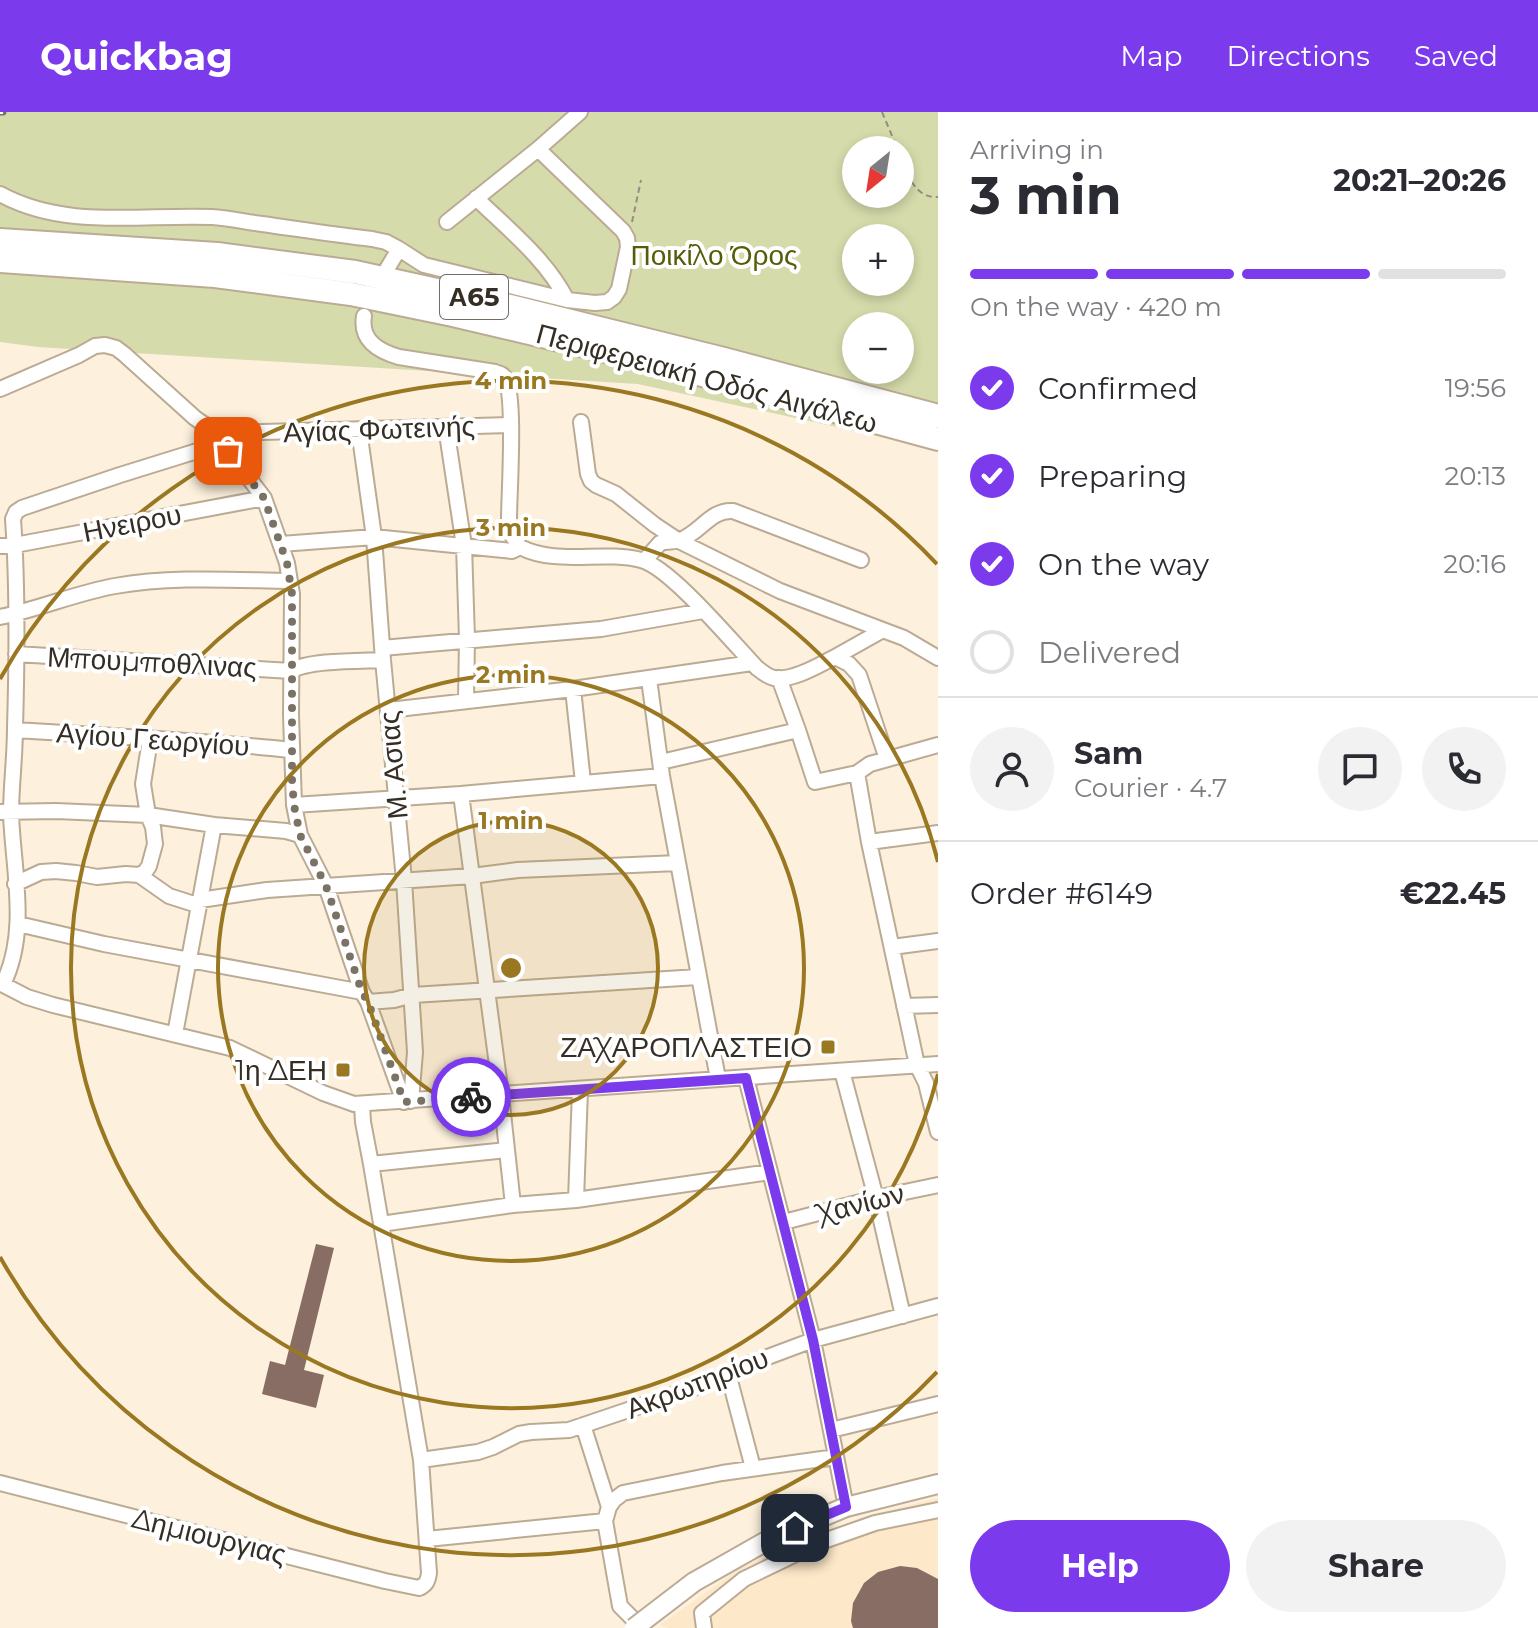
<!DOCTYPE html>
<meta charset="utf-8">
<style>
body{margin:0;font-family:Montserrat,sans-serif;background:#f2f2f3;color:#2b2b33;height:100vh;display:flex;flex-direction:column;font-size:30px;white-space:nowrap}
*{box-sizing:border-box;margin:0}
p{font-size:26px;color:#7c7c81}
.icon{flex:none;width:44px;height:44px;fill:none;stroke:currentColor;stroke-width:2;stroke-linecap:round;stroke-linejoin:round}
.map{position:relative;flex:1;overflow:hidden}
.drawer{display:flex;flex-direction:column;background:#fff;width:600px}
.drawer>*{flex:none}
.needle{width:52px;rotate:210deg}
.tools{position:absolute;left:842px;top:24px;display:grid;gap:16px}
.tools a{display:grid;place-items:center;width:72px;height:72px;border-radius:50%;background:#fff;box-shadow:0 4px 12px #0003;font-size:40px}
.pin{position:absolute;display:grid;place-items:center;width:68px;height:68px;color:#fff;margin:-34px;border-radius:16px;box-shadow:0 4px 12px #0006}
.courier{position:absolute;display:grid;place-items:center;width:80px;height:80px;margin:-40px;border:6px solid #7c3aed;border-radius:50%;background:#fff;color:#222;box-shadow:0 2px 10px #0007}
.overview em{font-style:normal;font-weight:700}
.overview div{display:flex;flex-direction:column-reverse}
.overview{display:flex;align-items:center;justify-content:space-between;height:136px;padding:0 32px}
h1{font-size:52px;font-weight:700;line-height:60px}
.bar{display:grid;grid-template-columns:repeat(4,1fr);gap:12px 8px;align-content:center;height:96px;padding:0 32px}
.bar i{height:10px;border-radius:6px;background:#e1e1e2}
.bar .on{background:#7c3aed}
.bar p{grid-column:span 4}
.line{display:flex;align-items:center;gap:20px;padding:0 32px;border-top:2px solid #e1e1e2}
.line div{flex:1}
.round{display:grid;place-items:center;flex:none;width:84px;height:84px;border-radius:42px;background:#f2f2f3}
ol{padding:0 32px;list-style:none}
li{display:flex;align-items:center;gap:24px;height:88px}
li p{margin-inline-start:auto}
li .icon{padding:8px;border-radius:50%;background:#7c3aed;color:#fff;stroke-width:4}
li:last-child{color:#7c7c81}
li i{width:44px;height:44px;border:4px solid #e1e1e2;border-radius:50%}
.action{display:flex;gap:16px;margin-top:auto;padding:16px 32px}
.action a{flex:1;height:92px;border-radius:48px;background:#7c3aed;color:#fff;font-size:32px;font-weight:700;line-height:92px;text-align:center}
.action a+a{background:#f2f2f3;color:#2b2b33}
header{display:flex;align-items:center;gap:48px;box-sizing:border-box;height:112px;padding:0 40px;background:#7c3aed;color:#fff}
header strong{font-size:38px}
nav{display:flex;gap:44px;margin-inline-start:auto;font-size:28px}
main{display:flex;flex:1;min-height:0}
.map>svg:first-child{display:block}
</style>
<header>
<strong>Quickbag</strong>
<nav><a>Map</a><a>Directions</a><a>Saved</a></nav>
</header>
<main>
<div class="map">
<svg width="938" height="1516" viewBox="0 0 938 1516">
<rect width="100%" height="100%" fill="#fdf0dd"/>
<path fill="#fde8c9" d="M 938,1386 L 938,1516 L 668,1516 L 660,1513 L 739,1457 L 810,1424 L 874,1402 Z"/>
<path fill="#d6dbab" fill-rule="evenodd" d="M 0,0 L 938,0 L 938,337 L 638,272 L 38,235 L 0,230 ZM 856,38 L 900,38 L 900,82 L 856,82 ZM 856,126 L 900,126 L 900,170 L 856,170 ZM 856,214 L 900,214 L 900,258 L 856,258 Z"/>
<path fill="#886d65" d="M 316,1132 L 334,1136 L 304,1258 L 324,1263 L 316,1296 L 262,1282 L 270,1249 L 285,1253 Z
M 900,1454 L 917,1456 L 938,1467 L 938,1516 L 853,1516 L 851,1509 L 853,1491 L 864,1471 L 878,1460 Z"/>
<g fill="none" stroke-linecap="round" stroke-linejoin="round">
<g stroke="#bbab94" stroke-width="18">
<path id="minor" d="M 0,82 C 66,118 141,102 212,105 C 229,106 245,110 262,112 C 298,117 335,123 372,127 L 386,130 L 399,137 L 387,157
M 476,86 C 509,118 546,147 567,188
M 447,110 L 538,37 L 580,0
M 399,137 L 424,153 L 567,188 L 595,191 L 607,190 L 614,185 L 619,177 L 628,135 L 627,126 L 623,119 L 538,37
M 364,204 C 360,228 378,239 399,245 L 495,260 C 500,262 502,261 505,266 C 516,283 509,382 509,407 L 511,422 L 520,435
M 0,277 L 79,243 L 95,234 L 105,233 L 116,236 L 124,242 L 195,306 C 207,315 216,319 231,321 L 511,313
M 581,310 L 588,362 L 591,369 L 596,373 L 616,382 L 655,413 L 679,429 L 780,479 L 904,526 L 938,546
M 446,315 L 464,434 L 467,527 L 466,588
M 359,318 L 374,425 L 383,548 L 404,768 L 415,940 L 411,989
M 281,432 L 374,425 L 512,439 L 520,435 C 557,454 602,438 641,448 C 670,455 734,532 757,556 C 762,560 768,565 774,566 C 793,569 819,553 835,545 L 849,552 L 859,563 L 887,647
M 0,434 L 15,433 L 264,386
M 645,448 L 660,431 C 667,429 675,430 680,428 C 700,421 711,397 733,399 L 861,448
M 0,505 C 39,497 76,481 115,474 C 172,464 231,468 289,469
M 382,536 L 601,517 L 703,499
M 16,542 L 291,559 C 308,548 360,549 383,548
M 835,545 L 883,518
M 779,566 L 798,618 L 815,670 L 857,661
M 649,567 L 662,664 L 718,967
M 573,577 L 583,670
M 389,598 L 573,577 L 752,551
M 15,618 C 107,624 199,628 291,638
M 938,633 L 870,652 L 857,661 L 869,730 L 917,953 L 926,971 L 938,1020
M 661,650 L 798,618
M 461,682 L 501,983 L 513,1093
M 294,693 L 461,682 L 662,664
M 0,700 L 56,699 L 148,703 L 214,713 L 286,719 L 300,723
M 869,730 L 938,721
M 139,763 L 169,784 L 194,792 L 200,788 L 267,778 L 472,764 L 518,758 L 678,751
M 15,772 L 41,760 L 56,759 L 76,761 L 97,765 L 126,762 L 139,763 L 145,760 L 149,754 L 155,732 L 153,715 L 148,703 L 143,672 L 150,628
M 18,812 L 104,832 L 362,880
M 892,835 L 938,829
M 0,871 L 27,885 L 53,893 L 230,936 L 323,981 L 354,992 L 938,952
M 3,872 C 29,820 13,758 11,702 C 11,674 15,645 15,616 C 17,547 18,477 13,407 L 16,400 L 22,396 L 120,363 L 210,335 L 221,336 L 228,339 L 264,386 L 287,451 L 292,482 L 291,603 L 294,693 L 300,723 L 326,774 L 362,880 L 368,890 L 404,990
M 368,890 L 394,888 L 413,883 L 698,865
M 904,894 L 938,893
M 175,922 L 214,713
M 842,959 L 876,1086 L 903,1204
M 746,966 L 813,1228 L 846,1395
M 371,1052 L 507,1038
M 576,1088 L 580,978
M 784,1110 L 876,1086 L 938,1073
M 381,1112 L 513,1093 L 576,1088 L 770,1060
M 728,1261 L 753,1356
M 583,1313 L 609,1395 L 605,1409 L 620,1494 L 642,1516
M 831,1318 L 938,1292
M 421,1348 L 478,1340 L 493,1335 L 519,1322 L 531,1320 L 569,1318 L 705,1272 L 749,1252 L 813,1228 L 938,1194
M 0,1371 L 385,1469 L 419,1476 C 426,1473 428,1469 429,1461 L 421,1348 L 371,1052 L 363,1010 L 362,993
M 609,1395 L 614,1388 L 623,1381 L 722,1361 L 836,1345
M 427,1427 L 605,1409
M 704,1516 L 702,1501 L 744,1467 L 821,1430 L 875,1411 L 938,1398"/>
</g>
<g stroke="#bbab94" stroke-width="22">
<path id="major" d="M 846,1395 L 938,1372"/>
</g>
<g stroke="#bbab94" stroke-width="26">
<path id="highway" d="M 0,128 L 217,142 L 355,160 L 510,194 L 724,247 L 938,304
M 0,149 L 215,164 L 351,182 L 453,203 L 665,253 L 938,327"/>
</g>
<path stroke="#968d7f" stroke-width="2" stroke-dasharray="6 4" stroke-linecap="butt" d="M 882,0 L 898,38
M 900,42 C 908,61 913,86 938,85
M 632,110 L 641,68"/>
<use href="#minor" stroke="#fff" stroke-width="14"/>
<use href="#major" stroke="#fff" stroke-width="18"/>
<use href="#highway" stroke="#fff" stroke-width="22"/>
<g stroke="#797164" stroke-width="7">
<path id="rail" d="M 0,0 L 3,0"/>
</g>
<use href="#rail" stroke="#fff" stroke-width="4" stroke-dasharray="12" stroke-linecap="butt"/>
<g stroke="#bbab94" stroke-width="22" stroke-linecap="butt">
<path id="major-bridge" d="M 634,1516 L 694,1470 L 770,1427 L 846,1395"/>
</g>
<use href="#major-bridge" stroke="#fff" stroke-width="18"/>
</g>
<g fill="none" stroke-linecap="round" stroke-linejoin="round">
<path stroke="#7a7265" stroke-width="8" stroke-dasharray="0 14.4" d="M 228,339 L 264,386 L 287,451 L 292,482 L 292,668 L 294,693 L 300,723 L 326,774 L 362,880 L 368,890 L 404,990 L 471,985"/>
<path stroke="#7c3aed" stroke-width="10" d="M 471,985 L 746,966 L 813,1228 L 846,1395 L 795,1416"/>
</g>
<circle cx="511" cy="856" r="147" fill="#9a7822" fill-opacity=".12"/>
<g fill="none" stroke="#9a7822" stroke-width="4">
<circle cx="511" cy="856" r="147"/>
<circle cx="511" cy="856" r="293"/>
<path d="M938 962A440 440 0 1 1 938 750"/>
<path d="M937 1260A587 587 0 0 1 0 1145M0 567A587 587 0 0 1 937 452"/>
</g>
<g fill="#9a7822" stroke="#fff" stroke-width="3">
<rect x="820" y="927" width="16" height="16" rx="4"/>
<rect x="335" y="950" width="16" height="16" rx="4"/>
</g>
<g text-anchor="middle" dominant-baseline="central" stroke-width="8" stroke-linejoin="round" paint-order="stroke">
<rect fill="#fff" stroke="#716d66" stroke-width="2" x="440" y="163" width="68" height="44" rx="6"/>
<g font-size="26" font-weight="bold" fill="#342e25">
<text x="474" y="185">Α65</text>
</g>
<g font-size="28" fill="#585c09" stroke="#fff">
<text x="714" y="143">Ποικίλο Όρος</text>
</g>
<g font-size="28" fill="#342e25" stroke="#fff">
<text transform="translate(707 266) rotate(15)">Περιφερειακή Οδός Αιγάλεω</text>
<text transform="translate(379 317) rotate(-2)">Αγίας Φωτεινής</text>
<text transform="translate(132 411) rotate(-11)">Ηνειρου</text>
<text transform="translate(152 550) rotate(3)">Μπουμποθλινας</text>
<text transform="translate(153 627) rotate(4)">Αγίου Γεωργίου</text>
<text transform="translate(393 653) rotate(-95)">Μ. Ασιας</text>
<text transform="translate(861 1091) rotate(-14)">Χανίων</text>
<text transform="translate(697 1271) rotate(-21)">Ακρωτηρίου</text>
<text transform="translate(209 1424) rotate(14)">Δημιουργιας</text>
</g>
<g font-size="28" fill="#342e25" stroke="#fff" text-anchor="end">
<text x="812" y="935">ΖΑΧΑΡΟΠΛΑΣΤΕΙΟ</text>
<text x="327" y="958">1η ΔΕΗ</text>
</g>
</g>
<circle cx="511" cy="856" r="12" fill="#9a7822" stroke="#fff" stroke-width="4"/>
<g font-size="24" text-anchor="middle" font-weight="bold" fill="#9a7822" stroke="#fff" stroke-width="8" stroke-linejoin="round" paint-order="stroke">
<text x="511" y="277">4 min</text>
<text x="511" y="424">3 min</text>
<text x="511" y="571">2 min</text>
<text x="511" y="717">1 min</text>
</g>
</svg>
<div class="tools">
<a><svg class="needle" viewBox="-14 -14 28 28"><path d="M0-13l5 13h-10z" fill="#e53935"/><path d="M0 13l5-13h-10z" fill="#7c7c81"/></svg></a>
<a>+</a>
<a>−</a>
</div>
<div class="pin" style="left:228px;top:339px;background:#ea580c"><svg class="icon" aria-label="bag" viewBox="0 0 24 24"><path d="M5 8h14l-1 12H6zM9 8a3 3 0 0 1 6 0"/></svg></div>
<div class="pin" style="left:795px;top:1416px;background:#1f2937"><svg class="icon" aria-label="home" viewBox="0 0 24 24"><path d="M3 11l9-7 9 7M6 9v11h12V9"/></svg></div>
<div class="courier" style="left:471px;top:985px"><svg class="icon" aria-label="bike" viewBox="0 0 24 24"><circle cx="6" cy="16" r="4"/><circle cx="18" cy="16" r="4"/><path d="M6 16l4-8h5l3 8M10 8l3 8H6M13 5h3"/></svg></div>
</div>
<section class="drawer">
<div class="overview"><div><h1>3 min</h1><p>Arriving in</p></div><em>20:21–20:26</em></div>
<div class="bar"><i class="on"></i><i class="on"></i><i class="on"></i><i></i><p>On the way · 420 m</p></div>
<ol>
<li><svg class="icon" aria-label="check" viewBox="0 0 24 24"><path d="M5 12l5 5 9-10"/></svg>Confirmed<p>19:56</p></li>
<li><svg class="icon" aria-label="check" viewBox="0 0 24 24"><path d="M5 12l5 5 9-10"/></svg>Preparing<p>20:13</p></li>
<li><svg class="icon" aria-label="check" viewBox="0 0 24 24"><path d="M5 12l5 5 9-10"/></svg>On the way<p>20:16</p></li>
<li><i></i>Delivered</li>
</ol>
<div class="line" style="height:144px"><a class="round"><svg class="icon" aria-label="person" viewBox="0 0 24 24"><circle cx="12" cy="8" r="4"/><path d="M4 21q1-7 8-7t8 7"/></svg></a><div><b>Sam</b><p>Courier · 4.7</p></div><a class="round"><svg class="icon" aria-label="chat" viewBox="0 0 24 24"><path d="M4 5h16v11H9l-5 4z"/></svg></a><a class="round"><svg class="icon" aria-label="phone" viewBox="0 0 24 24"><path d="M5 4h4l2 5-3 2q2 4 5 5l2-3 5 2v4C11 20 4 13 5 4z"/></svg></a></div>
<div class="line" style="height:104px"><div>Order #6149</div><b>€22.45</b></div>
<div class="action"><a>Help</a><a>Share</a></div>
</section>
</main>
